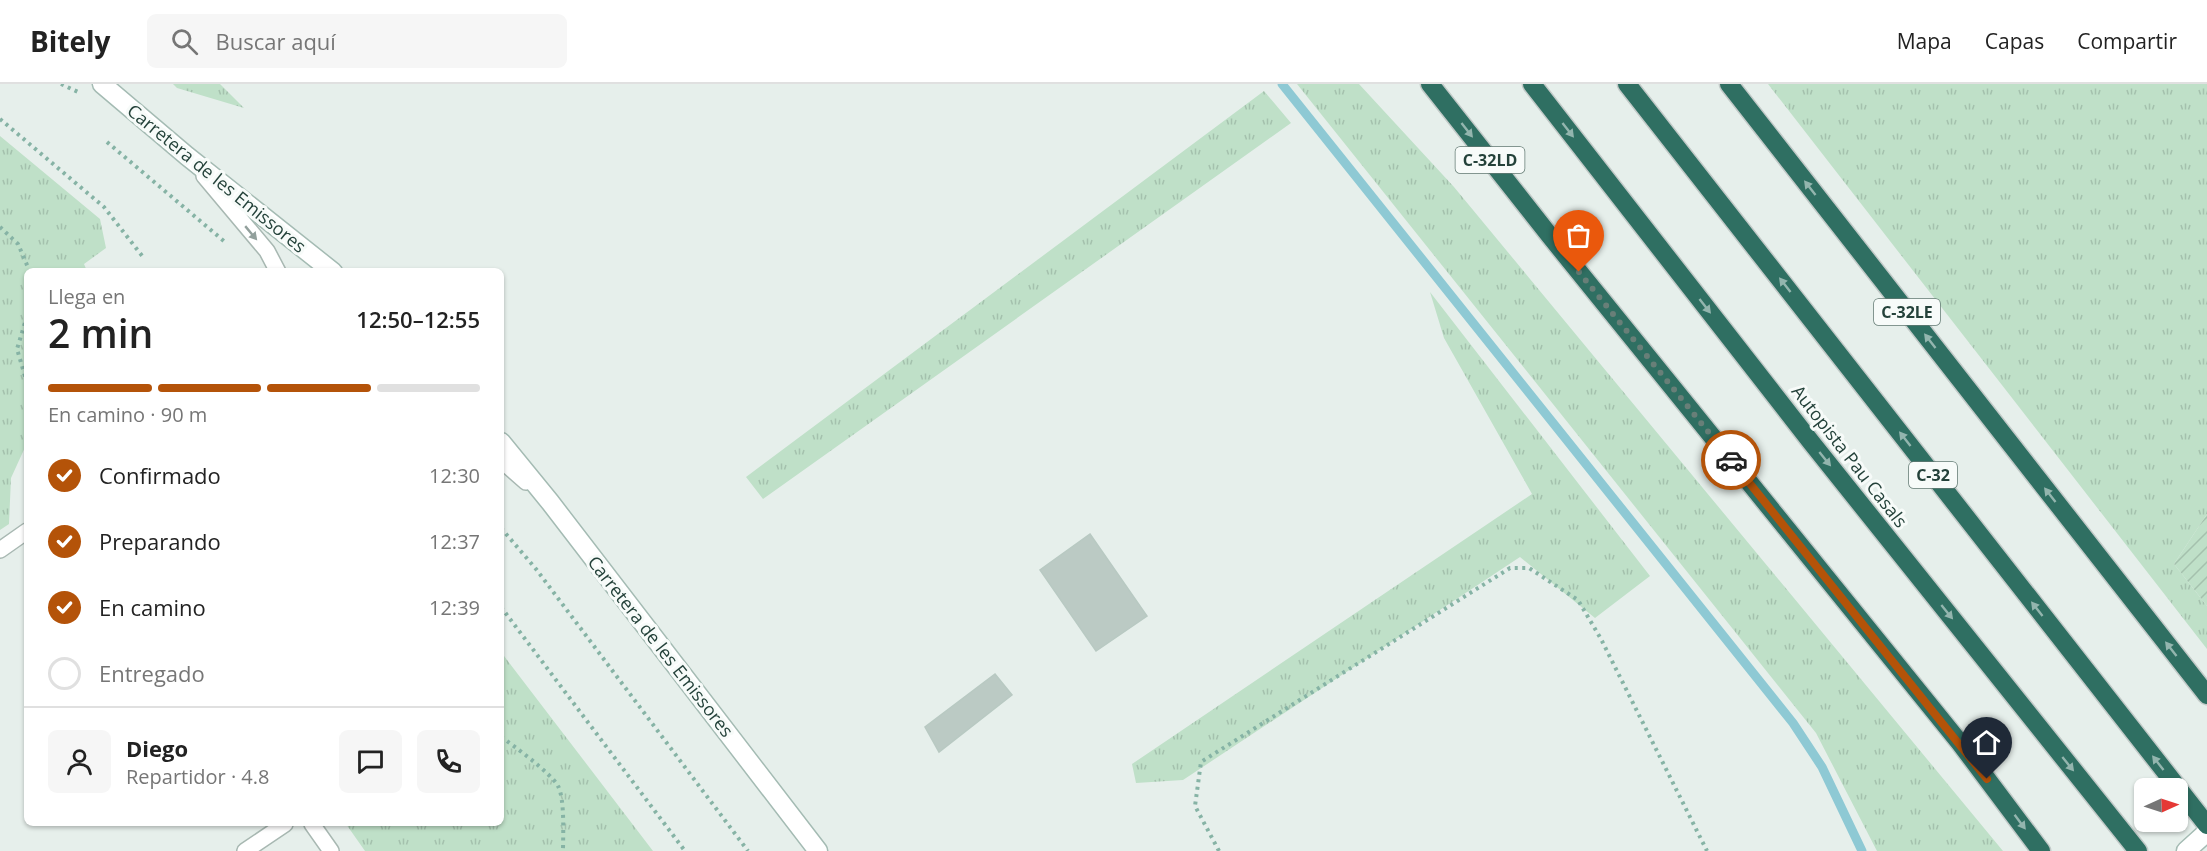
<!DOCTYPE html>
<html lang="es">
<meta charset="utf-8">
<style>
body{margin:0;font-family:"Open Sans",sans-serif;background:#f6f6f6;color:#222;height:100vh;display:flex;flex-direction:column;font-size:22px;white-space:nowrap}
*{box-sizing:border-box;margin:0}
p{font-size:20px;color:#767676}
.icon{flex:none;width:33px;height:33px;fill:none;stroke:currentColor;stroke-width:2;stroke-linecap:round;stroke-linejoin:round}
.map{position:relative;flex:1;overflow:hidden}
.drawer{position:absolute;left:24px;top:184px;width:480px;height:558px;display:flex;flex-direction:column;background:#fff;border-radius:9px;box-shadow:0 2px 4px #0004}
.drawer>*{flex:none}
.needle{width:39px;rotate:87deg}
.tools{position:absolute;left:2134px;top:694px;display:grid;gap:12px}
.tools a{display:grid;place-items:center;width:54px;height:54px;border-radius:9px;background:#fff;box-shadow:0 2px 4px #0004;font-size:30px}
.pin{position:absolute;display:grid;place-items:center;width:51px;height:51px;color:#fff;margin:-62px -26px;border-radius:50% 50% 50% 0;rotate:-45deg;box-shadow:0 0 6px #0007}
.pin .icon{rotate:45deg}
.courier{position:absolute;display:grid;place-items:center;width:60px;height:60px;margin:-30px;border:4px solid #b45309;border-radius:50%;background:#fff;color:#222;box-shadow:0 2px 8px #0007}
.headline em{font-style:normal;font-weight:600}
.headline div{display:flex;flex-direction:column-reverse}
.headline{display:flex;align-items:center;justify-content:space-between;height:102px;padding:0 24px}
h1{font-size:39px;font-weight:600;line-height:45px}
.bar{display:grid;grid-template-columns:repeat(4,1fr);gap:9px 6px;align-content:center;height:72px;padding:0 24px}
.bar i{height:8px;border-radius:4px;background:#e0e0e0}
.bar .on{background:#b45309}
.bar p{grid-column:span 4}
.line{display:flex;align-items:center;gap:15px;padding:0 24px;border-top:2px solid #e0e0e0}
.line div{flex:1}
.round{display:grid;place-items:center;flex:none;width:63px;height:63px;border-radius:9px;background:#f6f6f6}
ol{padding:0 24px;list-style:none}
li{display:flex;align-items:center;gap:18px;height:66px}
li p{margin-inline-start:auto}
li .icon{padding:6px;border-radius:50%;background:#b45309;color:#fff;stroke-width:4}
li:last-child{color:#767676}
li i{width:33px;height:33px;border:3px solid #e0e0e0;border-radius:50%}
header{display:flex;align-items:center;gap:36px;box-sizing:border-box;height:84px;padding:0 30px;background:#fff;border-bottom:2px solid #e0e0e0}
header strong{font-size:28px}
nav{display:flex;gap:33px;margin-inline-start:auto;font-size:21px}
.search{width:420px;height:54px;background:#f6f6f6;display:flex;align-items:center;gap:15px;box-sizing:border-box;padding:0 21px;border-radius:9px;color:#767676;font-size:22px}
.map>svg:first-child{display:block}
</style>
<header>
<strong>Bitely</strong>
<div class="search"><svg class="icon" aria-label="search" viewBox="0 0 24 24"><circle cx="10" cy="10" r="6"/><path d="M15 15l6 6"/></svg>Buscar aquí</div>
<nav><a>Mapa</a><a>Capas</a><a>Compartir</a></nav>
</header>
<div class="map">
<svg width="2207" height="767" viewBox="0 0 2207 767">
<defs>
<pattern id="grass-tufts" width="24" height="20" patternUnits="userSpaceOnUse" patternTransform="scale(1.5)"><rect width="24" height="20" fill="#bfe0c8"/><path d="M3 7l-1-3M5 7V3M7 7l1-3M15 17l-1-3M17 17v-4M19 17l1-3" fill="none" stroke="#a4c1ad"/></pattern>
<pattern id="garden-furrows" width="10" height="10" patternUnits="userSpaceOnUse" patternTransform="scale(1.5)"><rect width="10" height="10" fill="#bfe0c8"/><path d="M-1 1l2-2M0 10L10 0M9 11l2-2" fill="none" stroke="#a4c1ad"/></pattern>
</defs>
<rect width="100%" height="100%" fill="#e6efeb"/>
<path fill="url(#grass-tufts)" d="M 173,0 L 220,0 L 244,24 L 177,4 Z
M 1297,0 L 1359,0 L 1454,103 L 2003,767 L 1877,767 L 1816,649 Z
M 1768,0 L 2207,0 L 2207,430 L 2174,480 L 2207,522 L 2207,565 Z
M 1264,7 L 1291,39 L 763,415 L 746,393 Z
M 0,52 L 100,135 L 106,164 L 84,180 L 87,187 L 27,188 L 27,359 L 11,394 L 9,440 L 0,446 Z
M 1430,208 L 1650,492 L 1595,534 L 1520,473 L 1183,696 L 1136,699 L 1132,680 L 1532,410 L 1444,254 Z
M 501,567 L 501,568 L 653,767 L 365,767 L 346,740 L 501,740 Z"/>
<path fill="url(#garden-furrows)" d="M 2207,430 L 2207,522 L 2174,480 Z"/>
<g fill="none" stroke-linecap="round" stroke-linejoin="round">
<path stroke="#8ec9d4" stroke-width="9" d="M 1282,0 L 1793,639 L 1822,683 L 1862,767"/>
</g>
<path fill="#bbcac4" stroke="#b8c9c2" stroke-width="1.5" d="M 1090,450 L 1147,532 L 1096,567 L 1040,486 Z
M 995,590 L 1012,611 L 939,668 L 925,643 Z"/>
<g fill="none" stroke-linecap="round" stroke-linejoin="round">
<g stroke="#a8b8b2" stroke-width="18">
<path id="lane" d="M 204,92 L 267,167 L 278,188
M 501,376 L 526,398
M 0,466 L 27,447
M 312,740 L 331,767
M 245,767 L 285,740"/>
</g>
<g stroke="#a4bbb3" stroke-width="21">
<path id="secondary" d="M 102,0 L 187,72 L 333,188
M 501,358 L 550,418 L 818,767
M 2186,767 L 2207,748"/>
</g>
<g stroke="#c2cac8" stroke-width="21">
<path id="highway" d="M 1430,0 L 1550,152 L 1960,659 L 2041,767
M 1532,0 L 1811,358 L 2138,767
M 1627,0 L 2207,741
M 1729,0 L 2207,611"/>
</g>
<path stroke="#86b3a5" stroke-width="4" stroke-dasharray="3 4.5" stroke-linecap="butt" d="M 61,0 L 78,8
M 0,35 L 104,123 L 143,173
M 107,58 L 225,158
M 0,143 L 18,160 L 30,188
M 27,232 L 17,265 L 27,299
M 501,444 L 536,485 L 748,767
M 501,523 L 685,767
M 501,653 C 513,661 552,690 558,702 C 565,715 563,752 563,767
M 1219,767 L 1195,722 L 1201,678 L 1510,484 L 1529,484 L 1578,516 L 1601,555 L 1707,767"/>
<use href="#lane" stroke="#fff" stroke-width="15"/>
<use href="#secondary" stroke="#fff" stroke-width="18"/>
<use href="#highway" stroke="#2f6f62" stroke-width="18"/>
</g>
<defs><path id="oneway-solid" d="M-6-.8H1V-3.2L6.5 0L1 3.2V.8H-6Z" transform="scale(1.5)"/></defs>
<g fill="#93b5ae">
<use href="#oneway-solid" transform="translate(1467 46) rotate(52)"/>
<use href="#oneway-solid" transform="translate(1568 46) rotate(52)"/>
<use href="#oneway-solid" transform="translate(1810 104) rotate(-128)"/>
<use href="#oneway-solid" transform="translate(1785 201) rotate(-128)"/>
<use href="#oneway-solid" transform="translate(1705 222) rotate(52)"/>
<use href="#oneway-solid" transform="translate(1930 257) rotate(-128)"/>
<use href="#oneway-solid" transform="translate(1905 355) rotate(-128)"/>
<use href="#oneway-solid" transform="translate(1825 375) rotate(51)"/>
<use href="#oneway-solid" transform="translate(2050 411) rotate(-128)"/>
<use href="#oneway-solid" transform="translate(2037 525) rotate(-128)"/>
<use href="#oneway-solid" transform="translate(1947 528) rotate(51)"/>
<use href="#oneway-solid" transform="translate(2171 565) rotate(-128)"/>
<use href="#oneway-solid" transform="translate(2158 679) rotate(-128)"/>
<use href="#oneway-solid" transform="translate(2068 680) rotate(51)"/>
<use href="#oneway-solid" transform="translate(2020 738) rotate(53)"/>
</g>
<use fill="#92a09c" href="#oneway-solid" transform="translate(251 149) rotate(50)"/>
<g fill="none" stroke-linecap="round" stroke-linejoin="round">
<path stroke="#687f78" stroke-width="6" stroke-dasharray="0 10.8" d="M 1579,188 L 1731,376"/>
<path stroke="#b45309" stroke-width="8" d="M 1731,376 L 1987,695"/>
</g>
<g text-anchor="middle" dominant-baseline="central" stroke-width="6" stroke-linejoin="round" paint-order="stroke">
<g fill="#f7fbf9" stroke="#637a73" stroke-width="1.5">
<rect x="1455.5" y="63" width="69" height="26" rx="4.5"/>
<rect x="1874" y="215" width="66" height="26" rx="4.5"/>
<rect x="1909" y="378" width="48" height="26" rx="4.5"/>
</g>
<g font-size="16" font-weight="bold" fill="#24423a">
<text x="1490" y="76">C-32LD</text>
<text x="1907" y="228">C-32LE</text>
<text x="1933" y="391">C-32</text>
</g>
<g font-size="18" fill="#24423a" stroke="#f7fbf9">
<text transform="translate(217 94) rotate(39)">Carretera de les Emissores</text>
<text transform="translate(1850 372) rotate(52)">Autopista Pau Casals</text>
<text transform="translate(661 562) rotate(52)">Carretera de les Emissores</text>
</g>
</g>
</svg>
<div class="tools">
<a><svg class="needle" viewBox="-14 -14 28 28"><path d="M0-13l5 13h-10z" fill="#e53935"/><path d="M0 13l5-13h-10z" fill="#767676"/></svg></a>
</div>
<div class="pin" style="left:1579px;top:188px;background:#ea580c"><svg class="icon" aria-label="bag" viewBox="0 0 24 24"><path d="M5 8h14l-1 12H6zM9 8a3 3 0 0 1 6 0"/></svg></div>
<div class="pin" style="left:1987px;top:695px;background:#1f2937"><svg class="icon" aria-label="home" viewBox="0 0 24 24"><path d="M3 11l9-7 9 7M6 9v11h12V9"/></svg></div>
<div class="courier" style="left:1731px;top:376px"><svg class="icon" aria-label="car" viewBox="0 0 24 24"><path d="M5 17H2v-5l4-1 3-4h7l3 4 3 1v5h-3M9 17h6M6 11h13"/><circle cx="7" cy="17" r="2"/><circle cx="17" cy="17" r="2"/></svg></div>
<section class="drawer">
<div class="headline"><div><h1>2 min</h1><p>Llega en</p></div><em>12:50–12:55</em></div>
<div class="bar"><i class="on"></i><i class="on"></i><i class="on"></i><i></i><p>En camino · 90 m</p></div>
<ol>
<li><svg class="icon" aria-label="check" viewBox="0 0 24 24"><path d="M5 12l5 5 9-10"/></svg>Confirmado<p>12:30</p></li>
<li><svg class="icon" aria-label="check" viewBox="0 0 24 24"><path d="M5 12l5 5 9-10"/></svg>Preparando<p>12:37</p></li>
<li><svg class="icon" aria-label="check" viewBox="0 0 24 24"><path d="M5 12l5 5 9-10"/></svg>En camino<p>12:39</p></li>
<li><i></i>Entregado</li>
</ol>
<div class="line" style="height:108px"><a class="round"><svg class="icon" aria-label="person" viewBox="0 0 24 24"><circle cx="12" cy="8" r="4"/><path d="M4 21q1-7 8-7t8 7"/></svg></a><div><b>Diego</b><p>Repartidor · 4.8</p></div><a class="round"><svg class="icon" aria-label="chat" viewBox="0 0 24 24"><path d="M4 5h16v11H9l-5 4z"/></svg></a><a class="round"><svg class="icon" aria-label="phone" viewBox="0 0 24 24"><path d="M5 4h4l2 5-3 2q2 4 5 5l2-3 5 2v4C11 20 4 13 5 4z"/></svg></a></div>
</section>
</div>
